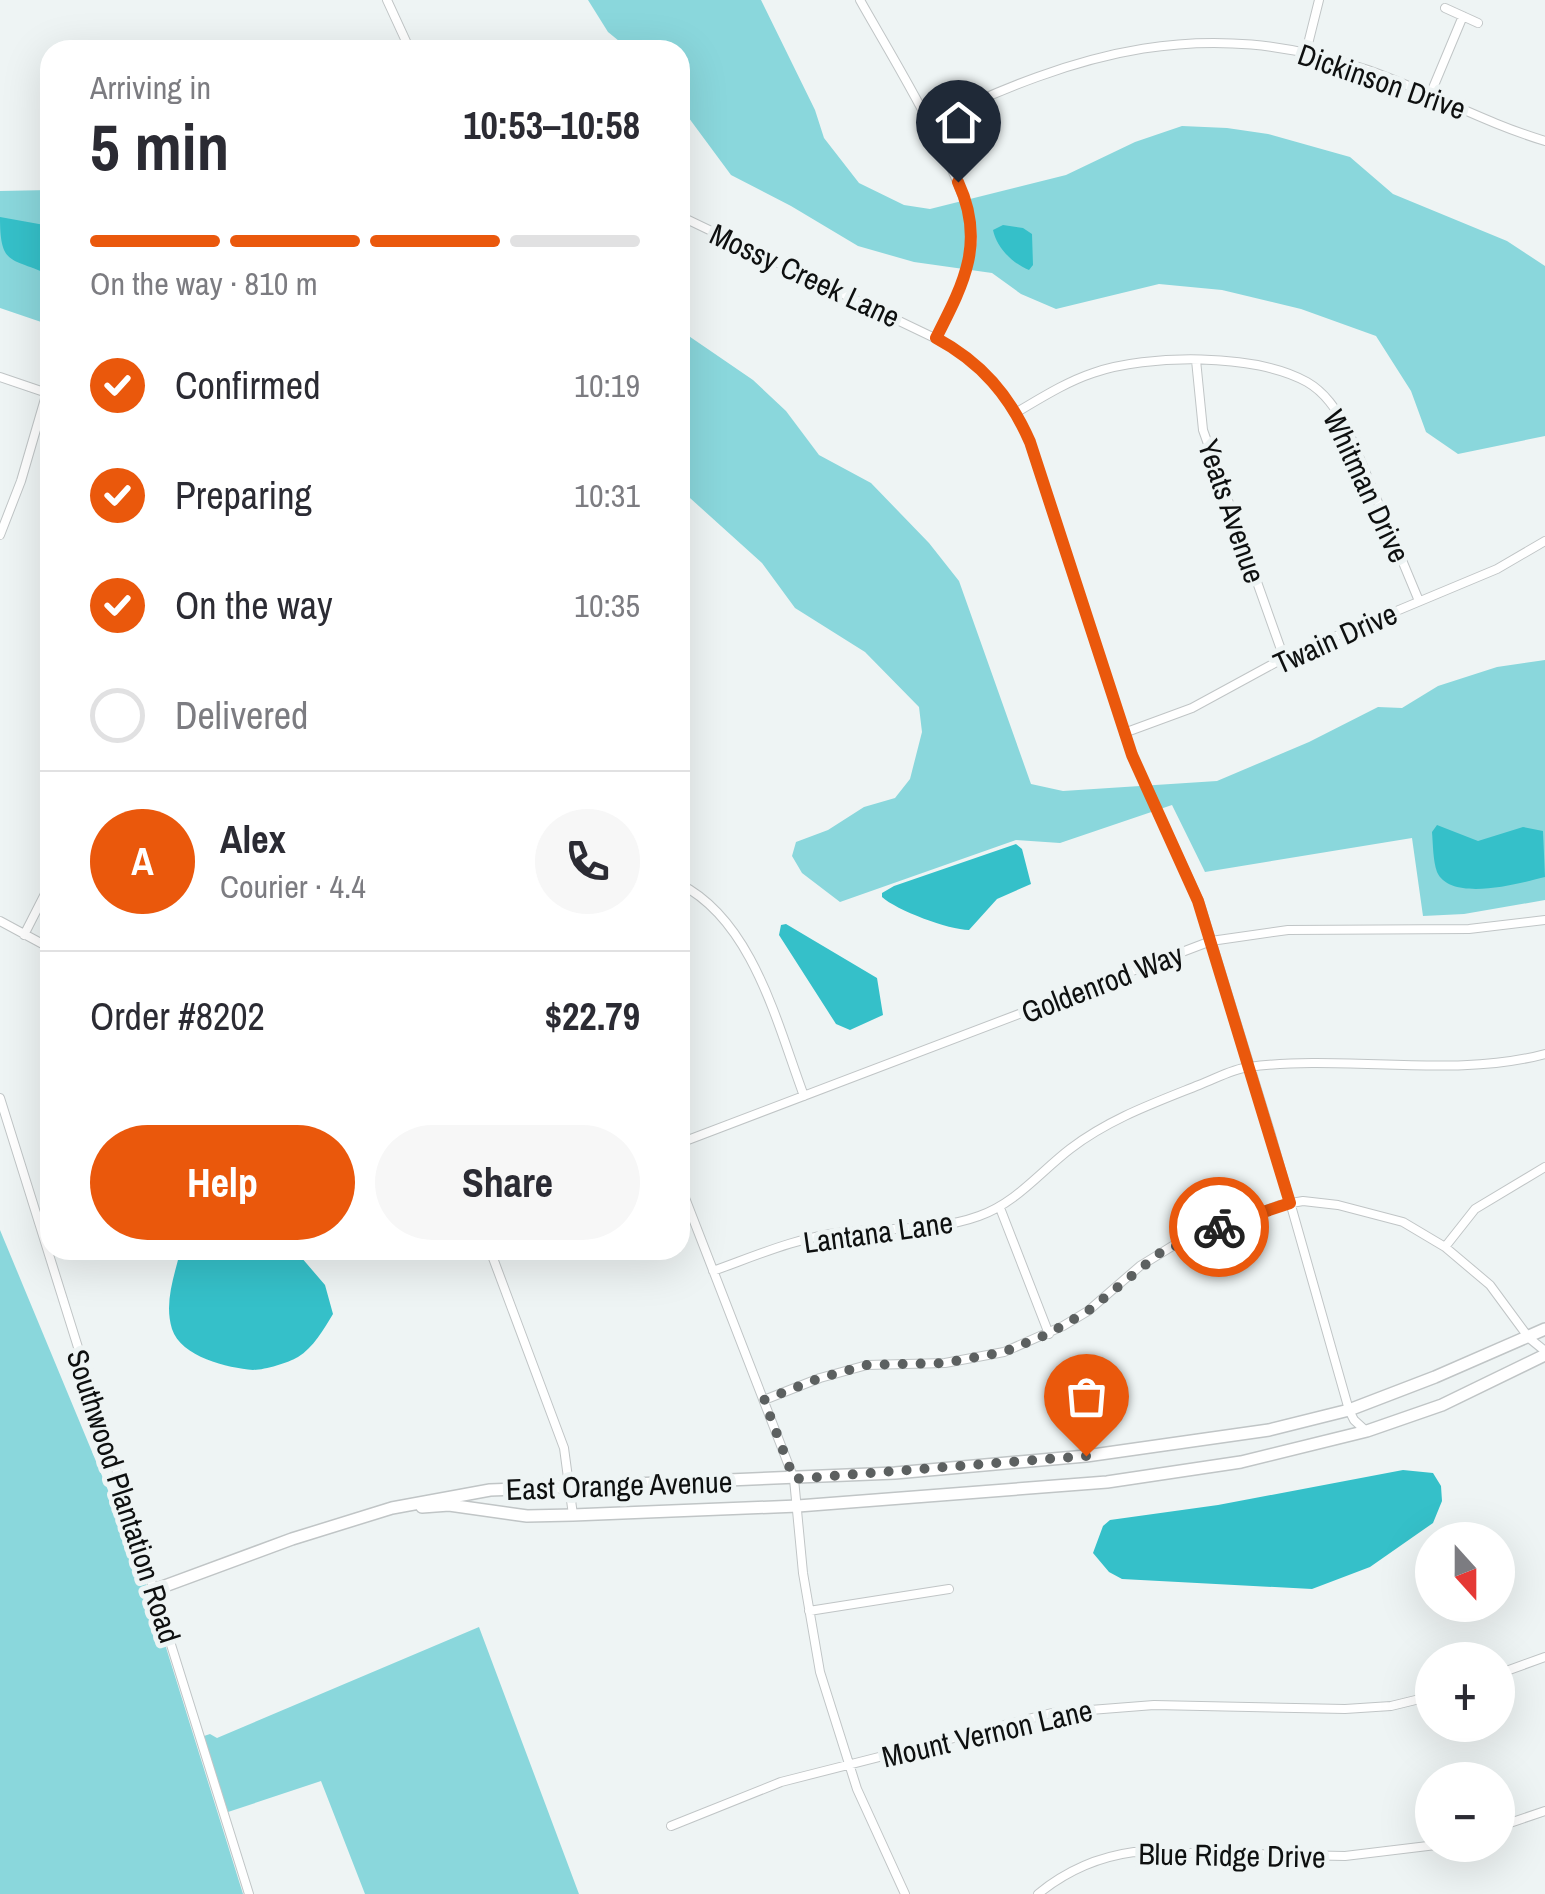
<!DOCTYPE html>
<meta charset="utf-8">
<style>
body{margin:0;font-family:"Archivo Narrow",sans-serif;background:#f7f7f7;color:#2b2b33;height:100vh;display:flex;flex-direction:column;font-size:38px;white-space:nowrap}
*{box-sizing:border-box;margin:0}
p{font-size:32px;color:#7c7c81}
.icon{flex:none;width:55px;height:55px;fill:none;stroke:currentColor;stroke-width:2;stroke-linecap:round;stroke-linejoin:round}
.map{position:relative;flex:1;overflow:hidden}
.side{position:absolute;left:40px;top:40px;width:650px;height:1220px;display:flex;flex-direction:column;background:#fff;border-radius:30px;box-shadow:0 10px 40px #0002}
.side>*{flex:none}
.needle{width:65px;rotate:159deg}
.tools{position:absolute;left:1415px;top:1522px;display:grid;gap:20px}
.tools a{display:grid;place-items:center;width:100px;height:100px;border-radius:50%;background:#fff;box-shadow:0 10px 40px #0002;font-size:50px}
.pin{position:absolute;display:grid;place-items:center;width:85px;height:85px;color:#fff;margin:-102px -42px;border-radius:50% 50% 50% 0;rotate:-45deg;box-shadow:0 0 10px #0007}
.pin .icon{rotate:45deg}
.courier{position:absolute;display:grid;place-items:center;width:100px;height:100px;margin:-50px;border:8px solid #ea580c;border-radius:50%;background:#fff;color:#222;box-shadow:0 2px 12px #0007}
.overview em{font-style:normal;font-weight:800}
.overview div{display:flex;flex-direction:column-reverse}
.overview{display:flex;align-items:center;justify-content:space-between;height:170px;padding:0 50px}
h1{font-size:65px;font-weight:800;line-height:75px}
.bar{display:grid;grid-template-columns:repeat(4,1fr);gap:15px 10px;align-content:center;height:120px;padding:0 50px}
.bar i{height:12px;border-radius:8px;background:#e1e1e2}
.bar .on{background:#ea580c}
.bar p{grid-column:span 4}
.line{display:flex;align-items:center;gap:25px;padding:0 50px;border-top:2px solid #e1e1e2}
.line div{flex:1}
.round{display:grid;place-items:center;flex:none;width:105px;height:105px;border-radius:52px;background:#f7f7f7}
ol{padding:0 50px;list-style:none}
li{display:flex;align-items:center;gap:30px;height:110px}
li p{margin-inline-start:auto}
li .icon{padding:10px;border-radius:50%;background:#ea580c;color:#fff;stroke-width:4}
li:last-child{color:#7c7c81}
li i{width:55px;height:55px;border:5px solid #e1e1e2;border-radius:50%}
.button{display:flex;gap:20px;margin-top:auto;padding:20px 50px}
.button a{flex:1;height:115px;border-radius:60px;background:#ea580c;color:#fff;font-size:40px;font-weight:800;line-height:115px;text-align:center}
.button a+a{background:#f7f7f7;color:#2b2b33}
.map>svg:first-child{display:block}
</style>
<div class="map">
<svg width="1545" height="1894" viewBox="0 0 1545 1894">
<rect width="100%" height="100%" fill="#eef4f4"/>
<path fill="#8ad7dc" d="M 588,0 L 761,0 L 815,110 L 824,138 L 859,183 L 904,205 L 930,209 L 1066,175 L 1135,142 L 1182,126 L 1227,128 L 1268,134 L 1350,157 L 1393,194 L 1507,241 L 1545,266 L 1545,436 L 1458,454 L 1426,432 L 1411,391 L 1376,336 L 1301,309 L 1222,290 L 1159,284 L 1056,309 L 1021,294 L 992,273 L 914,262 L 858,246 L 791,206 L 731,175 L 680,106 L 680,50 L 630,50 L 608,32 Z
M 50,190 L 50,325 L 0,308 L 0,191 Z
M 680,330 L 753,380 L 786,411 L 819,455 L 871,483 L 929,543 L 959,581 L 1031,784 L 1063,791 L 1217,781 L 1309,742 L 1378,707 L 1402,708 L 1438,686 L 1497,667 L 1545,660 L 1545,900 L 1464,914 L 1423,916 L 1412,838 L 1205,872 L 1172,805 L 1060,843 L 1016,840 L 840,902 L 802,873 L 792,856 L 796,842 L 828,830 L 864,807 L 895,798 L 910,779 L 922,732 L 919,707 L 865,652 L 795,608 L 762,563 L 680,489 Z
M 0,1230 L 144,1577 L 243,1894 L 0,1894 Z
M 479,1627 L 579,1894 L 365,1894 L 321,1781 L 228,1812 L 204,1736 L 210,1734 L 217,1738 Z"/>
<path fill="#35c0c9" d="M 0,217 L 50,226 L 50,275 C 11,257 0,267 0,217 Z
M 1003,225 L 1023,228 L 1032,234 L 1033,265 L 1029,270 C 1012,263 997,248 993,230 Z
M 1437,825 L 1478,841 L 1523,827 L 1543,831 L 1545,877 C 1521,883 1451,903 1437,872 C 1433,861 1433,844 1432,832 Z
M 1016,844 L 1022,849 L 1031,884 L 997,899 L 969,930 C 949,930 896,910 882,897 L 882,893 L 894,886 Z
M 786,924 L 877,978 L 883,1015 L 850,1030 L 836,1024 L 779,935 L 781,925 Z
M 184,1250 L 295,1250 L 325,1285 L 333,1314 C 324,1329 313,1348 298,1357 C 288,1363 264,1370 253,1370 C 228,1368 181,1357 172,1329 C 164,1303 174,1277 180,1252 Z
M 1403,1470 L 1433,1473 L 1441,1486 L 1442,1501 L 1433,1523 L 1370,1567 L 1312,1589 L 1122,1579 L 1109,1572 L 1093,1553 L 1103,1526 L 1110,1520 L 1218,1505 Z"/>
<g fill="none" stroke-linecap="round" stroke-linejoin="round">
<g stroke="#c0c5c6" stroke-width="10">
<path id="street" d="M 387,0 L 410,50
M 860,0 C 887,49 979,195 972,244 C 968,276 951,309 936,338
M 1445,8 L 1478,23
M 1306,52 L 1319,0
M 1430,95 L 1463,16
M 928,124 C 1079,51 1204,14 1368,70 C 1428,91 1485,123 1545,141
M 680,216 L 943,342 C 984,366 1011,399 1030,443 L 1132,755 L 1199,901 L 1271,1135 L 1349,1410 L 1354,1420 L 1366,1431
M 1196,360 L 1203,430 L 1284,658
M 0,377 L 50,394
M 1017,412 C 1041,398 1066,382 1093,373 C 1147,354 1256,353 1307,382 C 1326,393 1336,410 1347,428 L 1419,601
M 0,535 L 21,481 L 47,392
M 1124,733 L 1192,708 L 1284,658 L 1497,569 L 1545,541
M 680,884 C 753,921 777,1024 804,1096
M 0,921 L 50,948
M 24,935 L 50,884
M 0,1098 L 249,1894
M 680,1143 L 1211,941 L 1288,930 L 1469,929 L 1545,920
M 680,1185 L 794,1479 L 803,1573 L 820,1672 L 857,1789 L 905,1894
M 1000,1208 L 1049,1334
M 1445,1247 L 1475,1209 L 1545,1167
M 490,1250 L 564,1448 L 573,1515
M 713,1271 C 755,1256 798,1237 844,1232 C 889,1227 935,1232 979,1216 C 1016,1203 1040,1172 1070,1149 C 1109,1119 1154,1103 1199,1085 C 1215,1079 1232,1069 1249,1067 C 1344,1054 1453,1079 1545,1054
M 764,1400 L 820,1378 L 867,1365 L 945,1363 L 1004,1352 L 1063,1326 L 1088,1311 L 1140,1266 L 1179,1242 L 1280,1205 L 1303,1201 L 1338,1205 L 1403,1222 L 1445,1247 L 1490,1285 L 1529,1338 L 1545,1351
M 809,1611 L 949,1589
M 1498,1674 L 1545,1657
M 671,1826 L 781,1782 L 1052,1713 L 1154,1705 L 1345,1709 L 1391,1706 L 1432,1696
M 1498,1827 L 1545,1811
M 1038,1894 C 1066,1871 1097,1857 1134,1852 L 1345,1856 L 1436,1845"/>
</g>
<g stroke="#c0c5c6" stroke-width="14">
<path id="secondary" d="M 422,1507 L 449,1505 L 527,1516 L 573,1515 L 798,1506 L 1107,1482 L 1241,1462 L 1367,1431 L 1442,1405 L 1545,1355
M 154,1590 L 292,1539 L 392,1508 L 490,1490 L 895,1473 L 1086,1456 L 1269,1430 L 1349,1410 L 1435,1377 L 1545,1329"/>
</g>
<use href="#street" stroke="#fff" stroke-width="8"/>
<use href="#secondary" stroke="#fff" stroke-width="11"/>
</g>
<g fill="none" stroke-linecap="round" stroke-linejoin="round">
<path stroke="#5c6060" stroke-width="10" stroke-dasharray="0 18" d="M 1086,1456 L 794,1479 L 764,1400 L 820,1378 L 867,1365 L 945,1363 L 1004,1352 L 1048,1334 L 1088,1311 L 1160,1253 L 1219,1227"/>
<path stroke="#ea580c" stroke-width="12" d="M 958,182 C 986,242 964,283 936,338 C 981,362 1010,396 1030,442 L 1132,755 L 1198,901 L 1290,1203 L 1219,1227"/>
</g>
<g text-anchor="middle" dominant-baseline="central" stroke-width="10" stroke-linejoin="round" paint-order="stroke">
<g font-size="30" fill="#0e1010" stroke="#eef4f4">
<text transform="translate(1382 81) rotate(19)">Dickinson Drive</text>
<text transform="translate(805 275) rotate(25)">Mossy Creek Lane</text>
<text transform="translate(1367 486) rotate(65)">Whitman Drive</text>
<text transform="translate(1232 511) rotate(71)">Yeats Avenue</text>
<text transform="translate(1335 638) rotate(-24)">Twain Drive</text>
<text transform="translate(1102 983) rotate(-21)">Goldenrod Way</text>
<text transform="translate(878 1232) rotate(-8)">Lantana Lane</text>
<text transform="translate(619 1485) rotate(-2)">East Orange Avenue</text>
<text transform="translate(124 1496) rotate(72)">Southwood Plantation Road</text>
<text transform="translate(987 1733) rotate(-13)">Mount Vernon Lane</text>
<text transform="translate(1232 1855) rotate(1)">Blue Ridge Drive</text>
</g>
</g>
</svg>
<div class="tools">
<a><svg class="needle" viewBox="-14 -14 28 28"><path d="M0-13l5 13h-10z" fill="#e53935"/><path d="M0 13l5-13h-10z" fill="#7c7c81"/></svg></a>
<a>+</a>
<a>−</a>
</div>
<div class="pin" style="left:1086px;top:1456px;background:#ea580c"><svg class="icon" aria-label="bag" viewBox="0 0 24 24"><path d="M5 8h14l-1 12H6zM9 8a3 3 0 0 1 6 0"/></svg></div>
<div class="pin" style="left:958px;top:182px;background:#1f2937"><svg class="icon" aria-label="home" viewBox="0 0 24 24"><path d="M3 11l9-7 9 7M6 9v11h12V9"/></svg></div>
<div class="courier" style="left:1219px;top:1227px"><svg class="icon" aria-label="bike" viewBox="0 0 24 24"><circle cx="6" cy="16" r="4"/><circle cx="18" cy="16" r="4"/><path d="M6 16l4-8h5l3 8M10 8l3 8H6M13 5h3"/></svg></div>
<section class="side">
<div class="overview"><div><h1>5 min</h1><p>Arriving in</p></div><em>10:53–10:58</em></div>
<div class="bar"><i class="on"></i><i class="on"></i><i class="on"></i><i></i><p>On the way · 810 m</p></div>
<ol>
<li><svg class="icon" aria-label="check" viewBox="0 0 24 24"><path d="M5 12l5 5 9-10"/></svg>Confirmed<p>10:19</p></li>
<li><svg class="icon" aria-label="check" viewBox="0 0 24 24"><path d="M5 12l5 5 9-10"/></svg>Preparing<p>10:31</p></li>
<li><svg class="icon" aria-label="check" viewBox="0 0 24 24"><path d="M5 12l5 5 9-10"/></svg>On the way<p>10:35</p></li>
<li><i></i>Delivered</li>
</ol>
<div class="line" style="height:180px"><b class="round" style="background:#ea580c;color:#fff">A</b><div><b>Alex</b><p>Courier · 4.4</p></div><a class="round"><svg class="icon" aria-label="phone" viewBox="0 0 24 24"><path d="M5 4h4l2 5-3 2q2 4 5 5l2-3 5 2v4C11 20 4 13 5 4z"/></svg></a></div>
<div class="line" style="height:130px"><div>Order #8202</div><b>$22.79</b></div>
<div class="button"><a>Help</a><a>Share</a></div>
</section>
</div>
